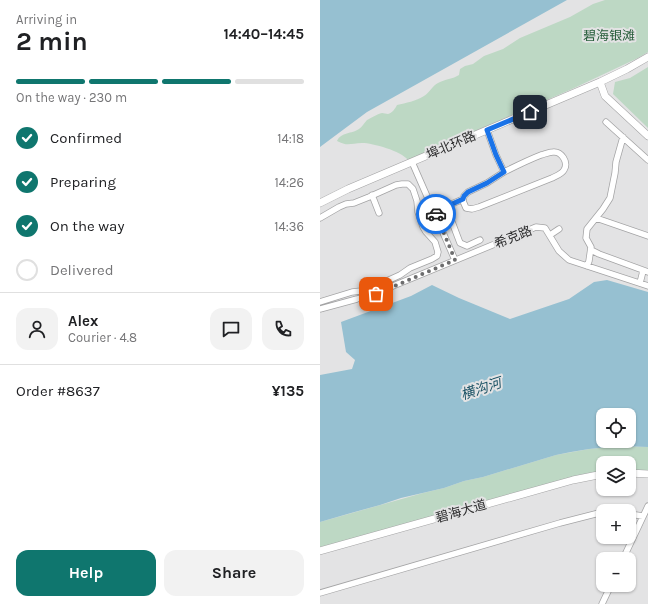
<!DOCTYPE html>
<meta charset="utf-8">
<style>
body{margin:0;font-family:Karla,"Noto Sans SC",sans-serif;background:#f2f2f2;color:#202124;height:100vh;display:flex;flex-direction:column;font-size:15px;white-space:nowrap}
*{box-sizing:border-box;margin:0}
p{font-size:13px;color:#757577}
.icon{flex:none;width:22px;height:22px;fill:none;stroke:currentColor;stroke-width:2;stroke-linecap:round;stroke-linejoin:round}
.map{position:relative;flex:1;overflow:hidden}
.drawer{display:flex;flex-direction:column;background:#fff;width:320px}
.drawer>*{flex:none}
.buttons{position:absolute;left:276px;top:408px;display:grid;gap:8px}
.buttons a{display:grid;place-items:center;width:40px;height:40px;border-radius:8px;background:#fff;box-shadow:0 1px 3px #0004;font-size:20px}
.pin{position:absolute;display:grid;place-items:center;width:34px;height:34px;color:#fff;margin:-17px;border-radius:8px;box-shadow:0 2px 6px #0006}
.courier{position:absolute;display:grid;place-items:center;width:40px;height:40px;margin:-20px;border:3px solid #1a73e8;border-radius:50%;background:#fff;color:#222;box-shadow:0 1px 5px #0007}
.head em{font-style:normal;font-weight:700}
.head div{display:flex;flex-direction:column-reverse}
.head{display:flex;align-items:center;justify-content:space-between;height:68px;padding:0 16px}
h1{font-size:26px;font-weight:700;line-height:30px}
.bar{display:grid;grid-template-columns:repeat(4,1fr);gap:6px 4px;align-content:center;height:48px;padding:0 16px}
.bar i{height:5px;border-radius:3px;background:#e0e0e0}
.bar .on{background:#0f766e}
.bar p{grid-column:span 4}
.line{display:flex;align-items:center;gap:10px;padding:0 16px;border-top:1px solid #e0e0e0}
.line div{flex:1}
.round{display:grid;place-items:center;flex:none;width:42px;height:42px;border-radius:12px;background:#f2f2f2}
ol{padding:0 16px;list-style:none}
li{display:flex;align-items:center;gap:12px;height:44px}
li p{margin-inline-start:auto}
li .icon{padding:4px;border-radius:50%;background:#0f766e;color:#fff;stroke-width:4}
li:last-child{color:#757577}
li i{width:22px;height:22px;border:2px solid #e0e0e0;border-radius:50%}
.primary-button{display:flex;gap:8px;margin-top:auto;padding:8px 16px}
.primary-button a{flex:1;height:46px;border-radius:12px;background:#0f766e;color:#fff;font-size:16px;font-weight:700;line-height:46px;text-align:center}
.primary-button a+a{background:#f2f2f2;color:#202124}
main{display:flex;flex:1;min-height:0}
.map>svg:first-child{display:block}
</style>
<main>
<section class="drawer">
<div class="head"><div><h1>2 min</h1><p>Arriving in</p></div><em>14:40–14:45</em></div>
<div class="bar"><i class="on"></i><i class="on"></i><i class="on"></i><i></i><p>On the way · 230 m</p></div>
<ol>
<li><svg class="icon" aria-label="check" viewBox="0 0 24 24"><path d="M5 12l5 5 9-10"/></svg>Confirmed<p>14:18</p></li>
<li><svg class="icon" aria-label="check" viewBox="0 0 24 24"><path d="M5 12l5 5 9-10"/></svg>Preparing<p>14:26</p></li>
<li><svg class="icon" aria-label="check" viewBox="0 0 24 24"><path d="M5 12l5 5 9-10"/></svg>On the way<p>14:36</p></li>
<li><i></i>Delivered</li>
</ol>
<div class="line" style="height:72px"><a class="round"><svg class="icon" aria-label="person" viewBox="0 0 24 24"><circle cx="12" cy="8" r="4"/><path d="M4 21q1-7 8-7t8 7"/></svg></a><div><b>Alex</b><p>Courier · 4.8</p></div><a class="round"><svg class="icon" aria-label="chat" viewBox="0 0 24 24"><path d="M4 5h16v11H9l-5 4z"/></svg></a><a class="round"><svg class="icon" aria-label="phone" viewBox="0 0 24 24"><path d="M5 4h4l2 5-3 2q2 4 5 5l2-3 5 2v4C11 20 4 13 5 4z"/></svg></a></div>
<div class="line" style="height:52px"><div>Order #8637</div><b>¥135</b></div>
<div class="primary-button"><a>Help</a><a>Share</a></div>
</section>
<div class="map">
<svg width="328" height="604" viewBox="0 0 328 604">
<rect width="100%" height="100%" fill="#e3e3e4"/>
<path fill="#bdd8c4" d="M 285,0 L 328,0 L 328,52 L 318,58 L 252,89 L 120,146 L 88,160 C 81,151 53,143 42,143 C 31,143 28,147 17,141 C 21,132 32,134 39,129 C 42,127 44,123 47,120 C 51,118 57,114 62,113 C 64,113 66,114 68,114 C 72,113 75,109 77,105 C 86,103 96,101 104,96 C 110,92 112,86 118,83 C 125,79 133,79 139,75 L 140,69 L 145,66 L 153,64 L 164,56 L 183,49 L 200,38 L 250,17 L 273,4 Z
M 328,67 L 328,128 L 293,94 L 295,82 L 310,78 Z
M 299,446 L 328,447 L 328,474 L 309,473 L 309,463 L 283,463 L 283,475 L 0,549 L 0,522 L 103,493 L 124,488 L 144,481 L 163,477 L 236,455 L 269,449 Z"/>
<path fill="#96c0d1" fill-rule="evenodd" d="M 0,0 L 247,0 L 47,112 L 0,147 Z
M 287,280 L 328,292 L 328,447 L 299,446 L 269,449 L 251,452 L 236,455 L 163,477 L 144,481 L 124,488 L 81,498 L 60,505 L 31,513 L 0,522 L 0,375 L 32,369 L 35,360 L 26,352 L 21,322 L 91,296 L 112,285 L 139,298 L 190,319 L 249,299 L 274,282 ZM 283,415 L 309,415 L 309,441 L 283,441 Z"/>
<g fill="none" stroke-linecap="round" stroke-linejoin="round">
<g stroke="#a4a4a5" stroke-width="7">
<path id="minor" d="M 286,122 L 328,160
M 167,130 L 176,155 L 184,172 C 196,166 208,160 221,155 C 225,154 229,152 233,152 C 241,151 249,162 244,170 C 242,174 236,176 232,178 L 159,207 L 152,209 L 146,208 L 143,201 L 144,196 L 148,192 L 167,183 L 184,172
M 92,162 L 135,260
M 52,195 L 59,213
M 126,206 L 140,243 L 147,246 L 160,240
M 0,218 L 19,207 L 26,204 L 34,203 L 49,197 L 76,185 L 82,184 L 88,184 L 93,189 L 97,201 L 98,212 L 103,227 L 106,232 L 115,242 L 118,252 L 117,256 L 112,259 L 90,268 L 80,275 L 60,284 L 41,291 L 32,292 L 0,302
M 100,218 L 143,199
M 276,218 L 328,236
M 230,235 L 239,229
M 271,250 L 279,254 L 328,272
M 267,266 L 269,261 L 271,247 L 266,238 L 267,229 L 283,209 L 290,198 L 295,173 L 296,162 L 303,137
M 320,283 L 323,271
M 0,309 L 37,299 L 56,293 L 216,227 L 225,228 L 239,251 L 249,260 L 328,286
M 286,511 L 289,510 L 294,511
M 309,514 L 323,516
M 303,559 L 328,506
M 0,593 L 240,523 L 283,512
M 282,604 L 291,585"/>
</g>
<g stroke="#a4a4a5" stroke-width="8">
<path id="major" d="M 280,82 L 285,96 L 328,136
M 0,203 L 28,189 L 280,82 L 307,69 L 328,57
M 309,473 L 328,474
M 0,551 L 253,480 L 283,474"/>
</g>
<use href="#minor" stroke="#fff" stroke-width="5.5"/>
<use href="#major" stroke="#fff" stroke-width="7"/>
</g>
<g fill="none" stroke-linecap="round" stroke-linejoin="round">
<path stroke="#6d6d6e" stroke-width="4" stroke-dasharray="0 7.2" d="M 56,294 L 77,285 L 135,260 L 116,214"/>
<path stroke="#1a73e8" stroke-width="5" d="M 116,214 L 115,212 L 143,199 L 144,196 L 148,192 L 167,183 L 184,172 L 176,155 L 167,130 L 210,112"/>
</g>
<g text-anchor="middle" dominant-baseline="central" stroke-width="4" stroke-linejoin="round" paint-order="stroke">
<g font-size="13" fill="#275d3a" stroke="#e3e3e4">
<text x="289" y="35">碧海银滩</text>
</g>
<g font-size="13" fill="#2e2e2f" stroke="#e3e3e4">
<text transform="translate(131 145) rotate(-23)">埠北环路</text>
<text transform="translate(193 237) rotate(-22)">希克路</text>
<text transform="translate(141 511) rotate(-16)">碧海大道</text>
</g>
<g font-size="14" font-style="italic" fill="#185063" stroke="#e3e3e4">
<text transform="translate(161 389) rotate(-18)">横沟河</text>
</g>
</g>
</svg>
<div class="buttons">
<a><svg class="icon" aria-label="locate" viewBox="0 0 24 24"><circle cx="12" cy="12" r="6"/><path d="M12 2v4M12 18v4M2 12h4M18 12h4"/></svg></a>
<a><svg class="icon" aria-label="layers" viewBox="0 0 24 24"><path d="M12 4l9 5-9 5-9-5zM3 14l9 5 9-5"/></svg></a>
<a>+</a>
<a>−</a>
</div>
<div class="pin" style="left:56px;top:294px;background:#ea580c"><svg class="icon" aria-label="bag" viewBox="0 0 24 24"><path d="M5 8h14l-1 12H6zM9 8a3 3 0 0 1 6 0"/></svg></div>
<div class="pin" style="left:210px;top:112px;background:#1f2937"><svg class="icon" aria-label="home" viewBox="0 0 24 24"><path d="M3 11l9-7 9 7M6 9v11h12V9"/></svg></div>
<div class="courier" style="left:116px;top:214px"><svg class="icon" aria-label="car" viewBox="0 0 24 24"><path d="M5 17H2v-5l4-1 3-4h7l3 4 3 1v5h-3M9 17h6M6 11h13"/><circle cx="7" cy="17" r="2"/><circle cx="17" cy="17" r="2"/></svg></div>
</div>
</main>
